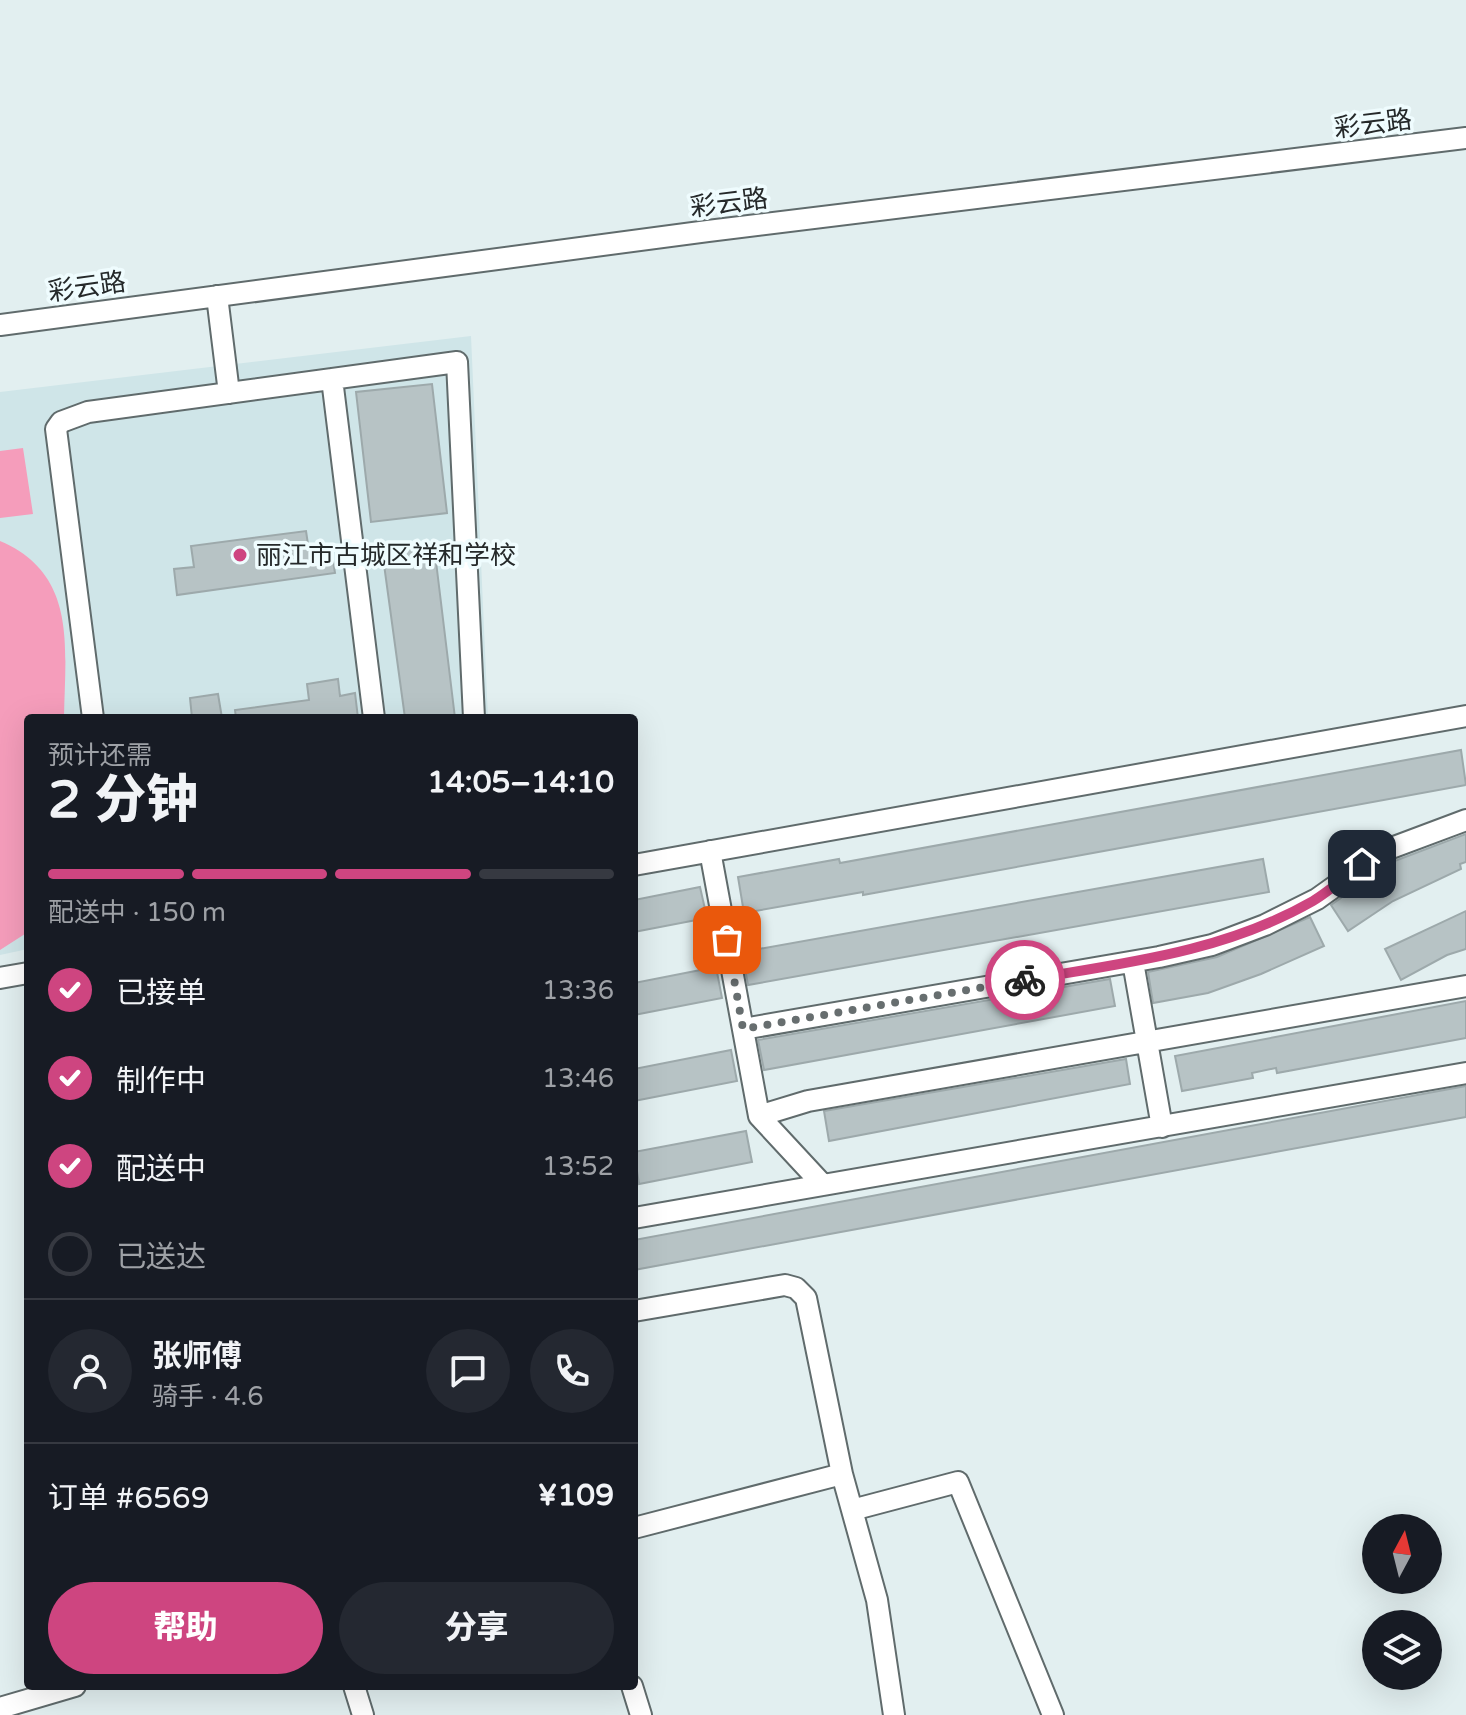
<!DOCTYPE html>
<html lang="zh">
<meta charset="utf-8">
<style>
body{margin:0;font-family:"Varela Round","Noto Sans SC",sans-serif;background:#242831;color:#f1f3f6;height:100vh;display:flex;flex-direction:column;font-size:30px;white-space:nowrap}
*{box-sizing:border-box;margin:0}
p{font-size:26px;color:#9ea1a6}
.icon{flex:none;width:44px;height:44px;fill:none;stroke:currentColor;stroke-width:2;stroke-linecap:round;stroke-linejoin:round}
.map{position:relative;flex:1;overflow:hidden}
.side{position:absolute;left:24px;top:714px;width:614px;height:976px;display:flex;flex-direction:column;background:#171b24;border-radius:8px;box-shadow:0 8px 32px #0002}
.side>*{flex:none}
.needle{width:52px;rotate:7deg}
.buttons{position:absolute;left:1362px;top:1514px;display:grid;gap:16px}
.buttons a{display:grid;place-items:center;width:80px;height:80px;border-radius:50%;background:#171b24;box-shadow:0 8px 32px #0002;font-size:40px}
.pin{position:absolute;display:grid;place-items:center;width:68px;height:68px;color:#fff;margin:-34px;border-radius:16px;box-shadow:0 4px 12px #0006}
.courier{position:absolute;display:grid;place-items:center;width:80px;height:80px;margin:-40px;border:6px solid #ce4580;border-radius:50%;background:#fff;color:#222;box-shadow:0 2px 10px #0007}
.overview em{font-style:normal;font-weight:800}
.overview div{display:flex;flex-direction:column-reverse}
.overview{display:flex;align-items:center;justify-content:space-between;height:136px;padding:0 24px}
h1{font-size:52px;font-weight:800;line-height:60px}
.bar{display:grid;grid-template-columns:repeat(4,1fr);gap:12px 8px;align-content:center;height:96px;padding:0 24px}
.bar i{height:10px;border-radius:6px;background:#363941}
.bar .on{background:#ce4580}
.bar p{grid-column:span 4}
.line{display:flex;align-items:center;gap:20px;padding:0 24px;border-top:2px solid #363941}
.line div{flex:1}
.round{display:grid;place-items:center;flex:none;width:84px;height:84px;border-radius:42px;background:#242831}
ol{padding:0 24px;list-style:none}
li{display:flex;align-items:center;gap:24px;height:88px}
li p{margin-inline-start:auto}
li .icon{padding:8px;border-radius:50%;background:#ce4580;color:#fff;stroke-width:4}
li:last-child{color:#9ea1a6}
li i{width:44px;height:44px;border:4px solid #363941;border-radius:50%}
.button{display:flex;gap:16px;margin-top:auto;padding:16px 24px}
.button a{flex:1;height:92px;border-radius:48px;background:#ce4580;color:#fff;font-size:32px;font-weight:800;line-height:92px;text-align:center}
.button a+a{background:#242831;color:#f1f3f6}
.map>svg:first-child{display:block}
</style>
<div class="map">
<svg width="1466" height="1715" viewBox="0 0 1466 1715">
<rect width="100%" height="100%" fill="#e2eff0"/>
<path fill="#cfe5e8" d="M 471,336 L 488,718 L 28,718 L 28,949 L 0,955 L 0,392 Z"/>
<path fill="#f59dbb" d="M 23,448 L 33,514 L 0,518 L 0,451 Z
M 0,541 C 78,574 65,648 64,718 L 28,718 L 28,932 L 0,950 Z"/>
<path fill="#b7c3c5" stroke="#9da9ab" stroke-width="2" d="M 432,384 L 447,513 L 371,522 L 356,392 Z
M 306,531 L 309,551 L 331,548 L 335,573 L 177,595 L 174,569 L 194,567 L 191,546 Z
M 434,545 L 455,718 L 405,718 L 382,550 Z
M 338,679 L 340,696 L 355,693 L 358,718 L 236,718 L 235,710 L 309,700 L 307,684 Z
M 218,694 L 222,718 L 192,718 L 190,698 Z
M 1461,750 L 1466,785 L 863,895 L 863,892 L 744,913 L 738,877 L 839,859 L 840,863 Z
M 1466,834 L 1466,862 L 1460,864 L 1461,869 L 1393,901 L 1348,931 L 1331,905 L 1392,862 Z
M 1263,859 L 1269,892 L 748,985 L 742,952 Z
M 700,887 L 707,918 L 634,932 L 634,900 Z
M 1466,911 L 1466,949 L 1447,955 L 1401,980 L 1385,949 Z
M 1310,917 L 1324,946 L 1261,974 L 1208,993 L 1153,1003 L 1148,972 L 1217,957 Z
M 716,967 L 722,998 L 634,1015 L 634,983 Z
M 1110,979 L 1115,1006 L 764,1070 L 758,1040 Z
M 1466,1001 L 1466,1038 L 1277,1073 L 1276,1068 L 1252,1073 L 1253,1078 L 1182,1091 L 1175,1056 Z
M 731,1050 L 737,1081 L 634,1101 L 634,1069 Z
M 1126,1059 L 1130,1084 L 829,1141 L 824,1111 Z
M 1466,1086 L 1466,1117 L 634,1270 L 634,1240 Z
M 746,1131 L 752,1162 L 639,1184 L 634,1152 Z"/>
<g fill="none" stroke-linecap="round" stroke-linejoin="round">
<g stroke="#606b6c" stroke-width="24">
<path id="minor" d="M 217,296 L 229,393
M 0,325 L 708,231 L 1466,138
M 332,379 L 374,718
M 93,718 L 56,429 L 61,422 L 88,412 L 457,362 L 474,718
M 710,851 L 759,1116 L 823,1185
M 634,865 L 1466,716
M 1133,962 L 1162,1127
M 0,978 L 28,973
M 743,1029 L 1159,957 L 1212,945 L 1265,925 L 1317,899 L 1386,850 L 1466,820
M 759,1116 L 808,1101 L 1466,986
M 634,1218 L 1466,1073
M 634,1311 L 785,1285 L 796,1288 L 806,1298 L 842,1474 L 877,1600 L 894,1715
M 852,1510 L 958,1482 L 1053,1715
M 634,1528 L 842,1474
M 354,1686 L 363,1715
M 632,1686 L 641,1715
M 0,1708 L 75,1686"/>
</g>
<use href="#minor" stroke="#fff" stroke-width="20"/>
</g>
<g fill="none" stroke-linecap="round" stroke-linejoin="round">
<path stroke="#676e6f" stroke-width="8" stroke-dasharray="0 14.4" d="M 727,940 L 743,1029 L 1025,980"/>
<path stroke="#ce4580" stroke-width="10" d="M 1025,980 C 1125,963 1224,952 1313,901 C 1330,891 1346,876 1362,864"/>
</g>
<circle fill="#ce4580" stroke="#effcfe" stroke-width="3" cx="240" cy="555" r="8"/>
<g text-anchor="middle" dominant-baseline="central" stroke-width="7" stroke-linejoin="round" paint-order="stroke">
<g font-size="26" fill="#25292a" stroke="#effcfe">
<text transform="translate(1373 124) rotate(-7)">彩云路</text>
<text transform="translate(729 203) rotate(-7)">彩云路</text>
<text transform="translate(87 287) rotate(-8)">彩云路</text>
</g>
<g font-size="26" fill="#25292a" stroke="#effcfe" text-anchor="start">
<text x="256" y="555">丽江市古城区祥和学校</text>
</g>
</g>
</svg>
<div class="buttons">
<a><svg class="needle" viewBox="-14 -14 28 28"><path d="M0-13l5 13h-10z" fill="#e53935"/><path d="M0 13l5-13h-10z" fill="#9ea1a6"/></svg></a>
<a><svg class="icon" aria-label="layers" viewBox="0 0 24 24"><path d="M12 4l9 5-9 5-9-5zM3 14l9 5 9-5"/></svg></a>
</div>
<div class="pin" style="left:727px;top:940px;background:#ea580c"><svg class="icon" aria-label="bag" viewBox="0 0 24 24"><path d="M5 8h14l-1 12H6zM9 8a3 3 0 0 1 6 0"/></svg></div>
<div class="pin" style="left:1362px;top:864px;background:#1f2937"><svg class="icon" aria-label="home" viewBox="0 0 24 24"><path d="M3 11l9-7 9 7M6 9v11h12V9"/></svg></div>
<div class="courier" style="left:1025px;top:980px"><svg class="icon" aria-label="bike" viewBox="0 0 24 24"><circle cx="6" cy="16" r="4"/><circle cx="18" cy="16" r="4"/><path d="M6 16l4-8h5l3 8M10 8l3 8H6M13 5h3"/></svg></div>
<section class="side">
<div class="overview"><div><h1>2 分钟</h1><p>预计还需</p></div><em>14:05–14:10</em></div>
<div class="bar"><i class="on"></i><i class="on"></i><i class="on"></i><i></i><p>配送中 · 150 m</p></div>
<ol>
<li><svg class="icon" aria-label="check" viewBox="0 0 24 24"><path d="M5 12l5 5 9-10"/></svg>已接单<p>13:36</p></li>
<li><svg class="icon" aria-label="check" viewBox="0 0 24 24"><path d="M5 12l5 5 9-10"/></svg>制作中<p>13:46</p></li>
<li><svg class="icon" aria-label="check" viewBox="0 0 24 24"><path d="M5 12l5 5 9-10"/></svg>配送中<p>13:52</p></li>
<li><i></i>已送达</li>
</ol>
<div class="line" style="height:144px"><a class="round"><svg class="icon" aria-label="person" viewBox="0 0 24 24"><circle cx="12" cy="8" r="4"/><path d="M4 21q1-7 8-7t8 7"/></svg></a><div><b>张师傅</b><p>骑手 · 4.6</p></div><a class="round"><svg class="icon" aria-label="chat" viewBox="0 0 24 24"><path d="M4 5h16v11H9l-5 4z"/></svg></a><a class="round"><svg class="icon" aria-label="phone" viewBox="0 0 24 24"><path d="M5 4h4l2 5-3 2q2 4 5 5l2-3 5 2v4C11 20 4 13 5 4z"/></svg></a></div>
<div class="line" style="height:104px"><div>订单 #6569</div><b>¥109</b></div>
<div class="button"><a>帮助</a><a>分享</a></div>
</section>
</div>
